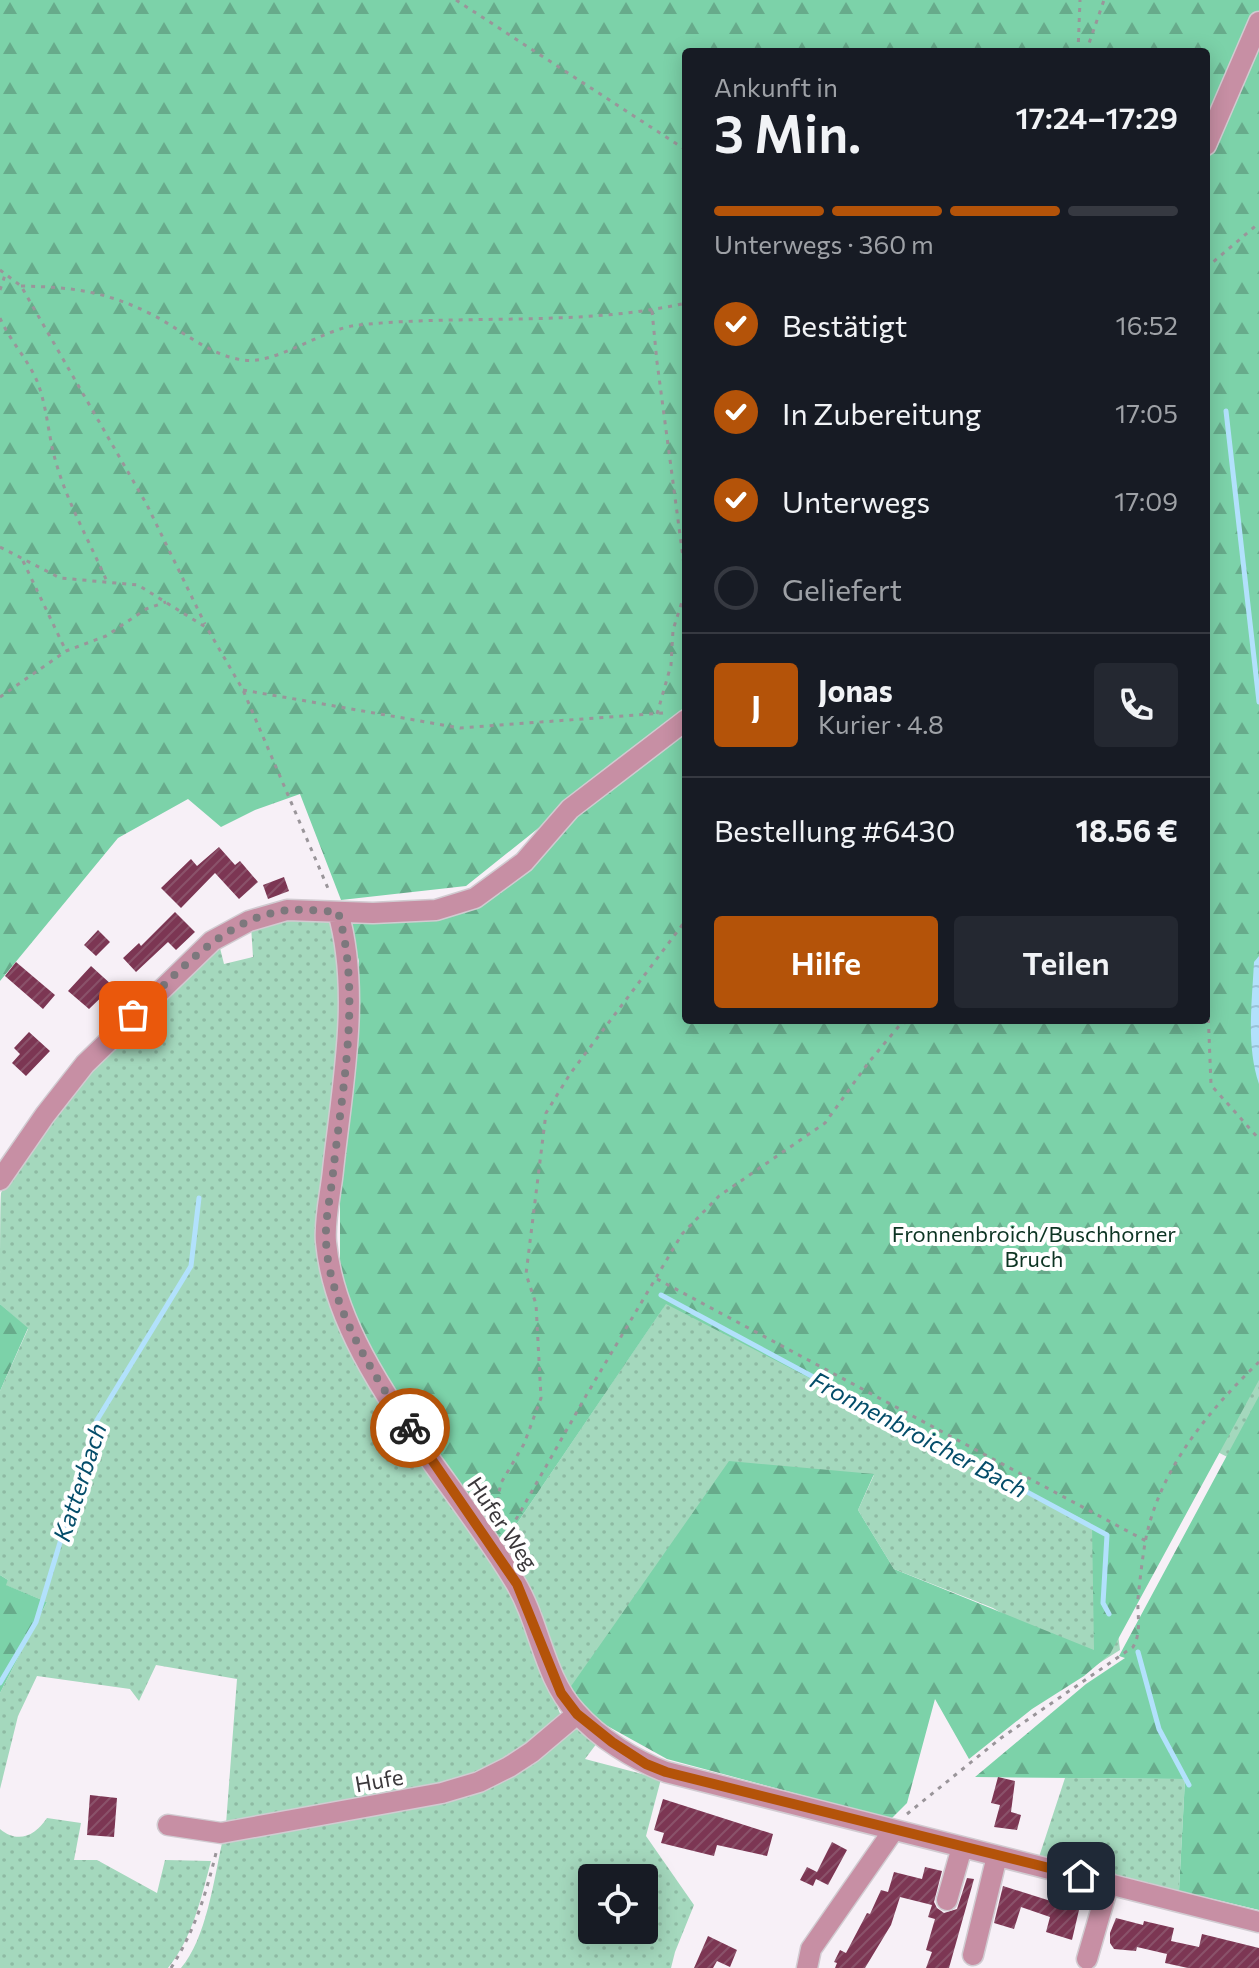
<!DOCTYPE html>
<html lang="de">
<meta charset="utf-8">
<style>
body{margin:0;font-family:Commissioner,sans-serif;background:#242831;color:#f1f3f6;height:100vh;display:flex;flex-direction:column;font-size:30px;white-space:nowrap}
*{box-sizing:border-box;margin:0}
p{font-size:26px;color:#9ea1a6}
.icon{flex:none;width:44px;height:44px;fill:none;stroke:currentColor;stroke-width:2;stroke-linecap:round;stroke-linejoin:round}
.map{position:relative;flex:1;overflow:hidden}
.drawer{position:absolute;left:682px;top:48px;width:528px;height:976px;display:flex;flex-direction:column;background:#171b24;border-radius:8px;box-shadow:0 4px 20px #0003}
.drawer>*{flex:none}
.buttons{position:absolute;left:578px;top:1864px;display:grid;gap:16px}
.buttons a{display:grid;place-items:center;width:80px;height:80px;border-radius:8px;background:#171b24;box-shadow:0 4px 20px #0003;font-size:40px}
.pin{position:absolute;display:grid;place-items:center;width:68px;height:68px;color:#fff;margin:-34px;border-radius:16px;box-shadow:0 4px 12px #0006}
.courier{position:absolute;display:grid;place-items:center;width:80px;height:80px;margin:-40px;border:6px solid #b45309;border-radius:50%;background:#fff;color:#222;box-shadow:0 2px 10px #0007}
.overview em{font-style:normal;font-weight:600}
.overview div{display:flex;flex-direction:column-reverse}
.overview{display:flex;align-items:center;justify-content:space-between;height:136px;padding:0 32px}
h1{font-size:52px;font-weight:600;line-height:60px}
.bar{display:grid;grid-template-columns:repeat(4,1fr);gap:12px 8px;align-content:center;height:96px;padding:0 32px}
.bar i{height:10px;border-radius:6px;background:#363941}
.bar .selected{background:#b45309}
.bar p{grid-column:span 4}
.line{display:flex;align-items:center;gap:20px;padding:0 32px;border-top:2px solid #363941}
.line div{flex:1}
.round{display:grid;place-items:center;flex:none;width:84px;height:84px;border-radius:8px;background:#242831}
ol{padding:0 32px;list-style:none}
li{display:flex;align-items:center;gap:24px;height:88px}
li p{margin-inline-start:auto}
li .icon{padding:8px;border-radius:50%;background:#b45309;color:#fff;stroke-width:4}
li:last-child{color:#9ea1a6}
li i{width:44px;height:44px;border:4px solid #363941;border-radius:50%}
.primary-button{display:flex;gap:16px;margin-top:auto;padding:16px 32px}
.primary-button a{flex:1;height:92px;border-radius:8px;background:#b45309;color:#fff;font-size:32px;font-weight:600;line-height:92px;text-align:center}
.primary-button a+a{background:#242831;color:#f1f3f6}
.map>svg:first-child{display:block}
</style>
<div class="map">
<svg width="1259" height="1968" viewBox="0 0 1259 1968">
<defs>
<pattern id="grass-dots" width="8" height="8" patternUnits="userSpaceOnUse" patternTransform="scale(2)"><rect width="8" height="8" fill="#a4d8bd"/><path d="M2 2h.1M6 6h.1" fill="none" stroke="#8ebaa3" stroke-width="1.8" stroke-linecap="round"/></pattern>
<pattern id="forest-firs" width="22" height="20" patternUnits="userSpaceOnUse" patternTransform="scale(2)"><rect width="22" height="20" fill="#7cd2a9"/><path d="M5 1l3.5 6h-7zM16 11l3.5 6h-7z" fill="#67ab8b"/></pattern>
<pattern id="water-waves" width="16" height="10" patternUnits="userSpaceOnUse" patternTransform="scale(2)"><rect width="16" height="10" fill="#b2e1fc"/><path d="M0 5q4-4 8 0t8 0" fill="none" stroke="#9ac2d9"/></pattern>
<pattern id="building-hatch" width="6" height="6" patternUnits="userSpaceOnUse" patternTransform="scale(2)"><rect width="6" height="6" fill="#7c3653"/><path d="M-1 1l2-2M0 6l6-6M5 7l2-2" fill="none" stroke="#8a526a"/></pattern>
</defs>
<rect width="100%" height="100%" fill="#f7f0f7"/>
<path fill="url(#grass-dots)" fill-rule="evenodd" d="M 1206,275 L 1259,347 L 1259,1473 L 1182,1434 L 1117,1626 L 1120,1650 L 1093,1667 L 993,1608 L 894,1569 L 858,1510 L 874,1475 L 567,1692 L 497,1546 L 505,1541 L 663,1308 L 662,1262 L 1206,1020 Z
M 335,909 L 343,960 L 330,1266 L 507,1579 L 561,1716 L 556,1728 L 475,1778 L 226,1824 L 237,1679 L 156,1665 L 139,1701 L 130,1689 L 37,1676 L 18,1716 L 0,1789 L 0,1693 L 47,1602 L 5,1585 L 8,1580 L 0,1575 L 0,1391 L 28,1329 L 0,1304 C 0,1286 0,1203 1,1193 C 51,1096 130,1010 220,948 L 224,964 L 253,957 L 251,926 Z
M 576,1729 L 600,1739 L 585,1759 L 661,1779 L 646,1836 L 694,1905 L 675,1952 L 671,1968 L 181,1968 C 206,1939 214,1880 222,1843 L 227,1836 L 429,1800 ZM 592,1878 L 644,1878 L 644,1930 L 592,1930 Z
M 1065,1778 L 1185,1779 L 1179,1891 L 1039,1857 Z
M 47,1818 L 81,1823 L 74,1860 L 97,1860 L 157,1893 L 165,1860 L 211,1861 C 201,1898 193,1937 168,1968 L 0,1968 L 0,1829 C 18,1844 35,1836 47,1818 Z"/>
<path fill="url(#forest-firs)" d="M 0,0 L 1259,0 L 1259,1380 L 1110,1654 L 1084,1676 L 1032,1709 L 969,1759 L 935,1699 L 907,1803 L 891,1819 L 667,1759 L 602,1723 L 567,1692 L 729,1461 L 874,1474 L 858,1510 L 894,1569 L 1094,1650 L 1092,1524 L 666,1304 L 505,1541 L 497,1546 L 380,1368 L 350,1309 L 340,1266 L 340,1178 L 359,961 L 344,910 L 469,896 L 686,725 L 686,1020 L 1206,1020 L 1206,52 L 686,52 L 686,714 L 666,726 L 466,886 L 341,900 L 300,794 L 255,810 L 221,827 L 188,799 L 118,838 L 0,981 Z
M 0,1304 L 28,1328 L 0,1391 Z
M 1259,1396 L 1259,1910 L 1179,1891 L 1185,1779 L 975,1777 L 1086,1684 L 1125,1658 L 1119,1656 Z
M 0,1575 L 8,1580 L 6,1585 L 47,1602 L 0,1693 Z"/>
<path fill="url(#water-waves)" d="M 1259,956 L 1259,1084 C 1246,1045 1252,1002 1254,962 Z"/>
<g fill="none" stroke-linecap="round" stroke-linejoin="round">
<path stroke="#b2e1fc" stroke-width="5" d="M 1226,411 L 1259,702
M 661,1295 L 1107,1535 L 1103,1603 L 1109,1614
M 1138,1652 L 1159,1729 L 1189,1785
M 0,1683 L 36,1622 L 97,1420 L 191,1266 L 199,1198"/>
</g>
<path fill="url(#building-hatch)" d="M 219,847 L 235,865 L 240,861 L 258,882 L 239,899 L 215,873 L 181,908 L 161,888 L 191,859 L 197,866 Z
M 284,877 L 289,891 L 268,899 L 263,885 Z
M 175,912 L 195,932 L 176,950 L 168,942 L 136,972 L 123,958 L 139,943 L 141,946 Z
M 98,930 L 110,942 L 96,956 L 84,945 Z
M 16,962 L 55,995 L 43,1009 L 5,976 Z
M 91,966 L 113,986 L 89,1009 L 68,991 Z
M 29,1032 L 50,1051 L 26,1076 L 12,1063 L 20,1054 L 14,1048 Z
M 998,1777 L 1015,1781 L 1011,1812 L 1021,1815 L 1017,1830 L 994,1827 L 1000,1805 L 991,1803 Z
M 90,1795 L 117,1798 L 114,1837 L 87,1835 Z
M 663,1799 L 773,1834 L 767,1856 L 717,1845 L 714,1856 L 661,1843 L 664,1833 L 654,1830 Z
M 832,1842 L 847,1850 L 828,1885 L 816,1879 L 813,1886 L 800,1880 L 807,1867 L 817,1872 Z
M 925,1867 L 942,1871 L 934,1902 L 937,1908 L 944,1913 L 957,1909 L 967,1878 L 974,1879 L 949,1968 L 926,1968 L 932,1952 L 926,1950 L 935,1919 L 928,1917 L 932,1905 L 900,1897 L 891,1925 L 865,1968 L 835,1968 L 837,1963 L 834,1962 L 840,1950 L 846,1953 L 867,1913 L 870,1914 L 881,1890 L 888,1892 L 894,1872 L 922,1879 Z
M 1003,1886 L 1079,1910 L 1072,1940 L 1046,1932 L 1050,1917 L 1021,1907 L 1014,1929 L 994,1923 Z
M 1116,1918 L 1143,1925 L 1144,1921 L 1174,1928 L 1171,1941 L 1199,1947 L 1202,1934 L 1259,1948 L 1259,1968 L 1188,1968 L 1165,1963 L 1167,1954 L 1137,1947 L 1136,1951 L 1114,1949 L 1110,1943 L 1110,1933 Z
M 708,1936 L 737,1950 L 730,1967 L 717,1961 L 713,1968 L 694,1968 Z"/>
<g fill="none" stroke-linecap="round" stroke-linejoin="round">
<g stroke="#d1cbd1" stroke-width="23">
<path id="minor" d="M 1206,145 L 1259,22
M 338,912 C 361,993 342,1087 333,1170 C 331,1192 324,1219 326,1242 C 337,1363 454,1479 515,1582 C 540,1623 543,1676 576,1712 C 599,1738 634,1760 666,1772 L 1259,1922
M 0,1180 L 45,1115 L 85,1064 L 212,941 L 249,921 L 287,910 L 373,913 L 436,910 L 475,898 L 524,862 L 570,809 L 686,720
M 168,1825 L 221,1833 L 442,1793 L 479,1782 L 509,1767 L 532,1752 L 577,1714
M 947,1900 L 962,1847
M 973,1955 L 997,1856
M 1087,1959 L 1109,1883
M 807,1968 L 811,1949 L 893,1831"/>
</g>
<path stroke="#9a959a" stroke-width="3" stroke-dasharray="4 6" stroke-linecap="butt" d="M 456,0 L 686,150
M 1078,52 L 1080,0
M 1086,52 L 1104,0
M 1206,268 L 1259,223
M 0,270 L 21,286 L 147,505 L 205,624
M 21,286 C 71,287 105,291 151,314 C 181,329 208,355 243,360 C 276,365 322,329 358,325 C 465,314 582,327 686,303
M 0,290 L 5,275
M 652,311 L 657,362 L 686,580
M 0,318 C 10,341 27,358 37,381 C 47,406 48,434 55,459 C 67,503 90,542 108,584
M 0,547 L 60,578 L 138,585 L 207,628 L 243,690 L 330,893
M 23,561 L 66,651
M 243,690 L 460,728 L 663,713
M 0,697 L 66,651 L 106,636 L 146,609 L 166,602
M 657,714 L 671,665 L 673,630 L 686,589
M 1206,959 L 1211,1085 L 1259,1139
M 657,1279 L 1146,1541
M 510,1528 L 499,1511 L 498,1497 L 501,1483 L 524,1444 L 541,1398 L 536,1304 L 526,1274 L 546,1113 L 570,1074 L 686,920
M 506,1537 L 587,1394 L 682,1234 L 719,1196 L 825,1123 L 869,1062 L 899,1026 L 910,1020
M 907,1814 L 1001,1738 L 1133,1647 C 1142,1632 1137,1615 1138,1598 C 1140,1580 1142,1561 1145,1543 C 1158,1471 1208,1411 1259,1362
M 171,1968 C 196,1928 206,1894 217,1849"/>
<use href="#minor" stroke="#c78fa4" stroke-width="20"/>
</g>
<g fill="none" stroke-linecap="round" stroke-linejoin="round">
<path stroke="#7d787d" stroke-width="8" stroke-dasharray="0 14.4" d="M 133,1015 C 177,974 224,917 289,910 C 304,909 322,911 338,912 C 362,993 342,1090 333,1173 C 331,1194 325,1218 326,1240 C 328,1304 374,1377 410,1428"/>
<path stroke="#b45309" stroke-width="10" d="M 410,1428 L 517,1584 L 561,1693 L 577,1714 L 612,1742 L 646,1764 L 666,1772 L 1081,1876"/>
</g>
<g text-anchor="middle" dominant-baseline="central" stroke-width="8" stroke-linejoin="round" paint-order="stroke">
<g font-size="22" fill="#0d3423" stroke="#fff">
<text x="1034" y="1233">Fronnenbroich/Buschhorner<tspan x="1034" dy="25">Bruch</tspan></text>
</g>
<g font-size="22" fill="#3b383b" stroke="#fff">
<text transform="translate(503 1523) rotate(56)">Hufer Weg</text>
<text transform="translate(379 1780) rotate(-10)">Hufe</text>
</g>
<g font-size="24" font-style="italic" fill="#044d6a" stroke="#fff">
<text transform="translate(919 1434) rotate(28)">Fronnenbroicher Bach</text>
<text transform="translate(79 1482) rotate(-72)">Katterbach</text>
</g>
</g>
</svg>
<div class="buttons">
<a><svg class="icon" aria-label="locate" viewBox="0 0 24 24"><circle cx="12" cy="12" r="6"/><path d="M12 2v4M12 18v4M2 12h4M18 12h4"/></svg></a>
</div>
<div class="pin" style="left:133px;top:1015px;background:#ea580c"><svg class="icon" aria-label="bag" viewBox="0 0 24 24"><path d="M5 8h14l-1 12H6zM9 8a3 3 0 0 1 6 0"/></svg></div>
<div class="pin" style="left:1081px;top:1876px;background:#1f2937"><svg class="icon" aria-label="home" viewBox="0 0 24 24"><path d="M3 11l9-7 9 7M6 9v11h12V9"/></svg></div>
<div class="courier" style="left:410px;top:1428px"><svg class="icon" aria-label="bike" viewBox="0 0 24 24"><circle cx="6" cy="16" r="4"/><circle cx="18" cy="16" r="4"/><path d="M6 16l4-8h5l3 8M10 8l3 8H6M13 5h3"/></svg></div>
<section class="drawer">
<div class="overview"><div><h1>3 Min.</h1><p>Ankunft in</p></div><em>17:24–17:29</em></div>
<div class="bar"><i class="selected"></i><i class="selected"></i><i class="selected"></i><i></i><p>Unterwegs · 360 m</p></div>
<ol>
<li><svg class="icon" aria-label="check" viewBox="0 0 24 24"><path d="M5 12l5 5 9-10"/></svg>Bestätigt<p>16:52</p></li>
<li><svg class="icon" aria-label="check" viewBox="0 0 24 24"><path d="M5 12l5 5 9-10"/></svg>In Zubereitung<p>17:05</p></li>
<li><svg class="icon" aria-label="check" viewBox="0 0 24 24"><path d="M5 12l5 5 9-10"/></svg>Unterwegs<p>17:09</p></li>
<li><i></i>Geliefert</li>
</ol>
<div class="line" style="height:144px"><b class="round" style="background:#b45309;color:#fff">J</b><div><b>Jonas</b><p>Kurier · 4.8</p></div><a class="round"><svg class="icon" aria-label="phone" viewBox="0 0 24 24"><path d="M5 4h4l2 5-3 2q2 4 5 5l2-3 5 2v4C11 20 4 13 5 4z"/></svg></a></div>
<div class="line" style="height:104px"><div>Bestellung #6430</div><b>18.56 €</b></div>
<div class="primary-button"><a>Hilfe</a><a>Teilen</a></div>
</section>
</div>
